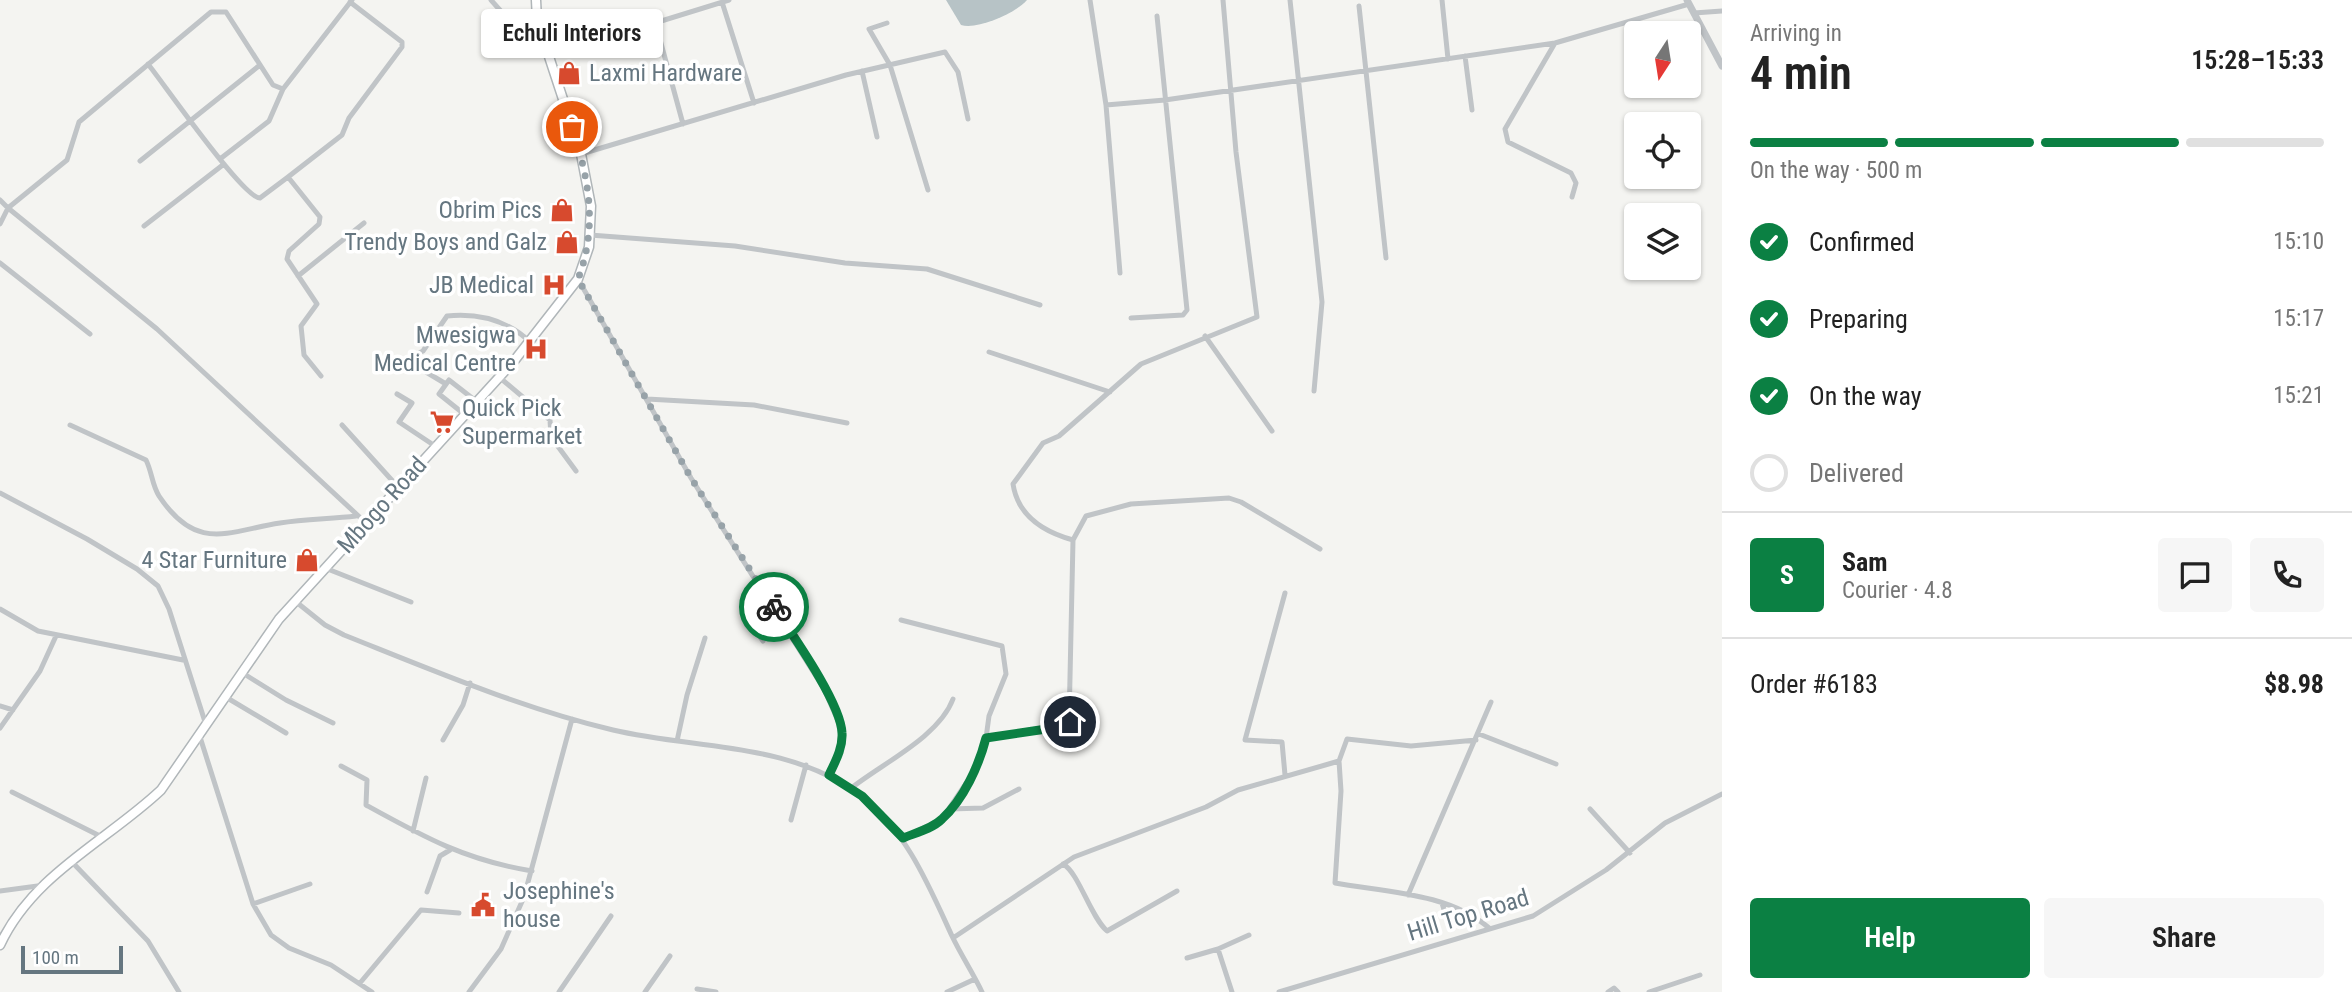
<!DOCTYPE html>
<meta charset="utf-8">
<style>
body{margin:0;font-family:"Roboto Condensed",sans-serif;background:#f6f6f6;color:#222;height:100vh;display:flex;flex-direction:column;font-size:26px;white-space:nowrap}
*{box-sizing:border-box;margin:0}
p{font-size:23px;color:#767676}
.icon{flex:none;width:38px;height:38px;fill:none;stroke:currentColor;stroke-width:2;stroke-linecap:round;stroke-linejoin:round}
.map{position:relative;flex:1;overflow:hidden}
.sheet{display:flex;flex-direction:column;background:#fff;width:630px}
.sheet>*{flex:none}
.needle{width:46px;rotate:192deg}
.buttons{position:absolute;left:1624px;top:21px;display:grid;gap:14px}
.buttons a{display:grid;place-items:center;width:77px;height:77px;border-radius:7px;background:#fff;box-shadow:0 2px 5px #0004;font-size:35px}
.scale{position:absolute;left:21px;bottom:18px;width:102px;box-sizing:border-box;padding-left:7px;border:4px solid #657680;border-top:0;font-size:19px;line-height:24px;white-space:nowrap;color:#657680;-webkit-text-stroke:5px #fff;paint-order:stroke}
.pin{position:absolute;display:grid;place-items:center;width:60px;height:60px;color:#fff;margin:-30px;border:4px solid #fff;border-radius:50%;box-shadow:0 2px 7px #0007}
.courier{position:absolute;display:grid;place-items:center;width:70px;height:70px;margin:-35px;border:5px solid #0b8043;border-radius:50%;background:#fff;color:#222;box-shadow:0 2px 9px #0007}
.bubble{position:absolute;height:49px;border-radius:7px;background:#fff;box-shadow:0 2px 5px #0004;font-size:23px;font-weight:600;line-height:49px;text-align:center}
.head em{font-style:normal;font-weight:600}
.head div{display:flex;flex-direction:column-reverse}
.head{display:flex;align-items:center;justify-content:space-between;height:119px;padding:0 28px}
h1{font-size:46px;font-weight:600;line-height:52px}
.bar{display:grid;grid-template-columns:repeat(4,1fr);gap:10px 7px;align-content:center;height:84px;padding:0 28px}
.bar i{height:9px;border-radius:5px;background:#e0e0e0}
.bar .on{background:#0b8043}
.bar p{grid-column:span 4}
.line{display:flex;align-items:center;gap:18px;padding:0 28px;border-top:2px solid #e0e0e0}
.line div{flex:1}
.round{display:grid;place-items:center;flex:none;width:74px;height:74px;border-radius:7px;background:#f6f6f6}
ol{padding:0 28px;list-style:none}
li{display:flex;align-items:center;gap:21px;height:77px}
li p{margin-inline-start:auto}
li .icon{padding:7px;border-radius:50%;background:#0b8043;color:#fff;stroke-width:4}
li:last-child{color:#767676}
li i{width:38px;height:38px;border:4px solid #e0e0e0;border-radius:50%}
.cta{display:flex;gap:14px;margin-top:auto;padding:14px 28px}
.cta a{flex:1;height:80px;border-radius:7px;background:#0b8043;color:#fff;font-size:28px;font-weight:600;line-height:80px;text-align:center}
.cta a+a{background:#f6f6f6;color:#222}
main{display:flex;flex:1;min-height:0}
.map>svg:first-child{display:block}
</style>
<main>
<div class="map">
<svg width="1722" height="992" viewBox="0 0 1722 992">
<rect width="100%" height="100%" fill="#f4f4f1"/>
<path fill="#b7c3c6" d="M 946,0 L 1027,0 C 1016,13 978,30 961,25 Z"/>
<g fill="none" stroke-linecap="round" stroke-linejoin="round">
<g stroke="#b0b6b9" stroke-width="11">
<path id="secondary" d="M 0,945 C 33,874 107,841 161,790 L 279,619 L 514,361 L 578,279 L 589,247 L 591,206 L 581,154 L 537,20 L 536,0"/>
</g>
<path stroke="#c0c4c7" stroke-width="5" d="M 491,0 L 523,36 L 542,40
M 1090,0 L 1106,105
M 1290,0 L 1322,302 L 1314,391
M 1442,0 L 1448,59
M 722,2 L 754,103
M 1359,6 L 1386,258
M 1694,13 L 1722,11
M 887,23 L 869,29 L 890,65 L 928,190
M 656,25 L 683,124
M 1555,43 L 1505,129 L 1508,142 L 1571,173 L 1576,183 L 1572,197
M 548,56 L 729,0
M 1465,56 L 1472,110
M 148,64 C 164,84 243,198 260,198 L 288,177 L 320,217 L 319,224 L 289,251 L 287,259 L 317,304 L 301,326 L 304,355 L 321,376
M 862,71 L 877,137
M 581,154 L 846,75 L 945,52 L 958,72 L 968,119
M 220,159 L 269,121 L 283,89
M 140,161 L 260,65
M 288,177 L 342,135 L 349,118 L 402,47 L 402,42 L 350,2
M 0,200 L 8,208 L 67,160 L 79,122 L 211,12 L 226,12 L 273,85 L 283,89 L 352,0
M 0,224 L 8,208 L 157,329 L 366,523
M 144,226 L 224,164
M 590,235 L 735,246 L 845,263 L 927,269 L 1040,305
M 0,263 L 90,334
M 1120,273 L 1106,105 L 1165,100 L 1555,43 L 1689,4
M 298,276 L 364,223
M 578,279 L 691,478 L 824,689 L 842,730 L 842,744 L 829,775
M 1131,318 L 1183,315 L 1187,310 L 1157,16
M 1205,336 L 1272,431
M 989,352 L 1110,392
M 403,361 L 423,351 L 447,316 C 478,313 507,320 530,342
M 421,369 L 446,384
M 499,377 L 550,420 L 551,437 L 576,471
M 397,394 L 412,403 L 399,422 L 435,446
M 647,399 L 754,405 L 847,423
M 464,414 L 439,394 L 449,380 L 476,401
M 70,425 L 146,460 C 152,472 152,485 159,496 C 197,553 228,531 280,523 C 305,519 331,519 356,516
M 342,425 L 398,487
M 0,493 L 87,539 L 137,569 L 158,586 L 169,609 L 206,725
M 1073,540 C 1044,532 1018,517 1013,484 L 1043,443 L 1059,436 L 1141,364 L 1257,317 L 1236,152 L 1223,0
M 325,568 L 411,602
M 762,588 L 753,627 L 763,641
M 295,601 L 325,625 L 344,635 C 432,670 521,708 613,730 C 698,750 788,741 861,796 C 906,830 929,886 952,936 C 961,955 973,973 982,992
M 0,609 L 38,631 L 183,660
M 901,620 L 1002,646 L 1006,674 L 989,716 L 986,738 L 977,767 L 942,819 L 903,838
M 241,672 L 286,700 L 333,723
M 224,696 L 286,733
M 0,706 L 13,710
M 0,728 L 40,671 L 56,636
M 1479,734 L 1556,764
M 200,737 L 253,904 L 271,935 L 289,948 L 331,965 L 372,992
M 986,738 L 1069,723 L 1073,540 L 1086,516 L 1131,504 L 1229,498 L 1241,502 L 1320,549
M 443,740 L 463,705 L 470,683
M 677,741 L 687,695 L 705,638
M 1339,761 L 1341,791 L 1335,883 C 1386,892 1449,893 1489,928
M 341,766 L 367,780 L 366,805 C 424,837 465,860 532,871
M 1285,775 L 1282,742 L 1245,740 L 1285,593
M 850,789 C 881,764 939,737 953,699
M 12,792 L 100,836
M 950,809 L 983,808 L 1019,789
M 1590,809 L 1630,853
M 791,820 L 806,765
M 413,831 L 426,778
M 71,861 L 148,941 L 179,992
M 1063,864 C 1079,873 1090,916 1107,931 L 1177,891
M 0,891 L 45,885
M 427,892 L 440,856 L 450,850
M 1408,895 L 1491,702
M 1442,903 L 1445,913
M 253,904 L 310,884
M 953,938 L 1074,857 L 1206,807 L 1238,790 L 1339,761 L 1347,739 L 1411,746 L 1476,740
M 1218,949 L 1232,992
M 1187,958 L 1218,949 L 1249,935
M 360,983 L 421,910 L 459,913
M 697,989 L 716,992
M 469,992 L 501,949 L 524,897 L 572,719
M 559,992 L 611,916
M 645,992 L 670,956
M 947,992 L 975,979
M 1279,992 L 1533,916 L 1606,870 L 1665,823 L 1722,794
M 1608,992 L 1614,988 L 1618,992
M 1649,992 L 1700,975"/>
<path stroke="#c0c4c7" stroke-width="7" d="M 1687,0 L 1722,66"/>
<use href="#secondary" stroke="#fff" stroke-width="8"/>
</g>
<g fill="none" stroke-linecap="round" stroke-linejoin="round">
<path stroke="#97a2a8" stroke-width="7" stroke-dasharray="0 12.6" d="M 572,127 C 589,179 598,227 578,279 L 691,478 L 774,607"/>
<path stroke="#0b8043" stroke-width="9" d="M 774,607 C 792,634 841,703 842,733 C 843,748 835,762 829,775 L 862,796 L 903,838 C 915,833 932,829 942,819 C 964,799 979,765 986,738 L 1060,727 L 1070,722"/>
</g>
<defs>
<g id="shop-bare" transform="scale(1.89)"><path d="M-5-2.5h2.3a2.7 3.5 0 0 1 5.4 0H5L5.5 6h-11ZM-1.5-2.5h3a1.5 2.3 0 0 0-3 0Z" fill="#d74a2e" stroke="#fff" stroke-width="2.5" paint-order="stroke"/></g>
<g id="hospital-bare" transform="scale(1.89)"><path d="M-5-5h3v3.5h4V-5h3V5h-3V1.5h-4V5h-3Z" fill="#d74a2e" stroke="#fff" stroke-width="2.5" paint-order="stroke"/></g>
<g id="supermarket-bare" transform="scale(1.89)"><path d="M-6-5.5h2.5l.6 2H6L4.5 2H-2.5L-4.4-4H-6ZM-1.5 3.2a1.3 1.3 0 1 0 .1 0ZM3 3.2a1.3 1.3 0 1 0 .1 0Z" fill="#d74a2e" stroke="#fff" stroke-width="2.5" paint-order="stroke"/></g>
<g id="civic-bare" transform="scale(1.89)"><path d="M-.6-6.5H3V-4.5H.6V-3L4-1V1h2V6H-6V1h2V-1L-.6-3ZM-1.2 2.5V6h2.4V2.5Z" fill="#d74a2e" stroke="#fff" stroke-width="2.5" paint-order="stroke"/></g>
</defs>
<g fill-rule="evenodd">
<use href="#shop-bare" x="569" y="73"/>
<use href="#shop-bare" x="562" y="210"/>
<use href="#shop-bare" x="567" y="242"/>
<use href="#hospital-bare" x="554" y="285"/>
<use href="#hospital-bare" x="536" y="349"/>
<use href="#supermarket-bare" x="442" y="422"/>
<use href="#shop-bare" x="307" y="560"/>
<use href="#civic-bare" x="483" y="905"/>
</g>
<g text-anchor="middle" dominant-baseline="central" stroke-width="7" stroke-linejoin="round" paint-order="stroke">
<g font-size="24" fill="#657680" stroke="#fff" text-anchor="end">
<text x="589" y="73" text-anchor="start">Laxmi Hardware</text>
<text x="542" y="210">Obrim Pics</text>
<text x="547" y="242">Trendy Boys and Galz</text>
<text x="534" y="285">JB Medical</text>
<text x="516" y="335">Mwesigwa<tspan x="516" dy="28">Medical Centre</tspan></text>
<text x="462" y="408" text-anchor="start">Quick Pick<tspan x="462" dy="28">Supermarket</tspan></text>
<text x="287" y="560">4 Star Furniture</text>
<text x="503" y="891" text-anchor="start">Josephine's<tspan x="503" dy="28">house</tspan></text>
</g>
<g font-size="24" fill="#657680" stroke="#fff">
<text transform="translate(382 505) rotate(-48)">Mbogo Road</text>
<text transform="translate(1468 915) rotate(-17)">Hill Top Road</text>
</g>
</g>
</svg>
<div class="buttons">
<a><svg class="needle" viewBox="-14 -14 28 28"><path d="M0-13l5 13h-10z" fill="#e53935"/><path d="M0 13l5-13h-10z" fill="#767676"/></svg></a>
<a><svg class="icon" aria-label="locate" viewBox="0 0 24 24"><circle cx="12" cy="12" r="6"/><path d="M12 2v4M12 18v4M2 12h4M18 12h4"/></svg></a>
<a><svg class="icon" aria-label="layers" viewBox="0 0 24 24"><path d="M12 4l9 5-9 5-9-5zM3 14l9 5 9-5"/></svg></a>
</div>
<div class="scale">100 m</div>
<div class="pin" style="left:572px;top:127px;background:#ea580c"><svg class="icon" aria-label="bag" viewBox="0 0 24 24"><path d="M5 8h14l-1 12H6zM9 8a3 3 0 0 1 6 0"/></svg></div>
<div class="pin" style="left:1070px;top:722px;background:#1f2937"><svg class="icon" aria-label="home" viewBox="0 0 24 24"><path d="M3 11l9-7 9 7M6 9v11h12V9"/></svg></div>
<div class="courier" style="left:774px;top:607px"><svg class="icon" aria-label="bike" viewBox="0 0 24 24"><circle cx="6" cy="16" r="4"/><circle cx="18" cy="16" r="4"/><path d="M6 16l4-8h5l3 8M10 8l3 8H6M13 5h3"/></svg></div>
<div class="bubble" style="left:481px;top:9px;width:182px">Echuli Interiors</div>
</div>
<section class="sheet">
<div class="head"><div><h1>4 min</h1><p>Arriving in</p></div><em>15:28–15:33</em></div>
<div class="bar"><i class="on"></i><i class="on"></i><i class="on"></i><i></i><p>On the way · 500 m</p></div>
<ol>
<li><svg class="icon" aria-label="check" viewBox="0 0 24 24"><path d="M5 12l5 5 9-10"/></svg>Confirmed<p>15:10</p></li>
<li><svg class="icon" aria-label="check" viewBox="0 0 24 24"><path d="M5 12l5 5 9-10"/></svg>Preparing<p>15:17</p></li>
<li><svg class="icon" aria-label="check" viewBox="0 0 24 24"><path d="M5 12l5 5 9-10"/></svg>On the way<p>15:21</p></li>
<li><i></i>Delivered</li>
</ol>
<div class="line" style="height:126px"><b class="round" style="background:#0b8043;color:#fff">S</b><div><b>Sam</b><p>Courier · 4.8</p></div><a class="round"><svg class="icon" aria-label="chat" viewBox="0 0 24 24"><path d="M4 5h16v11H9l-5 4z"/></svg></a><a class="round"><svg class="icon" aria-label="phone" viewBox="0 0 24 24"><path d="M5 4h4l2 5-3 2q2 4 5 5l2-3 5 2v4C11 20 4 13 5 4z"/></svg></a></div>
<div class="line" style="height:91px"><div>Order #6183</div><b>$8.98</b></div>
<div class="cta"><a>Help</a><a>Share</a></div>
</section>
</main>
